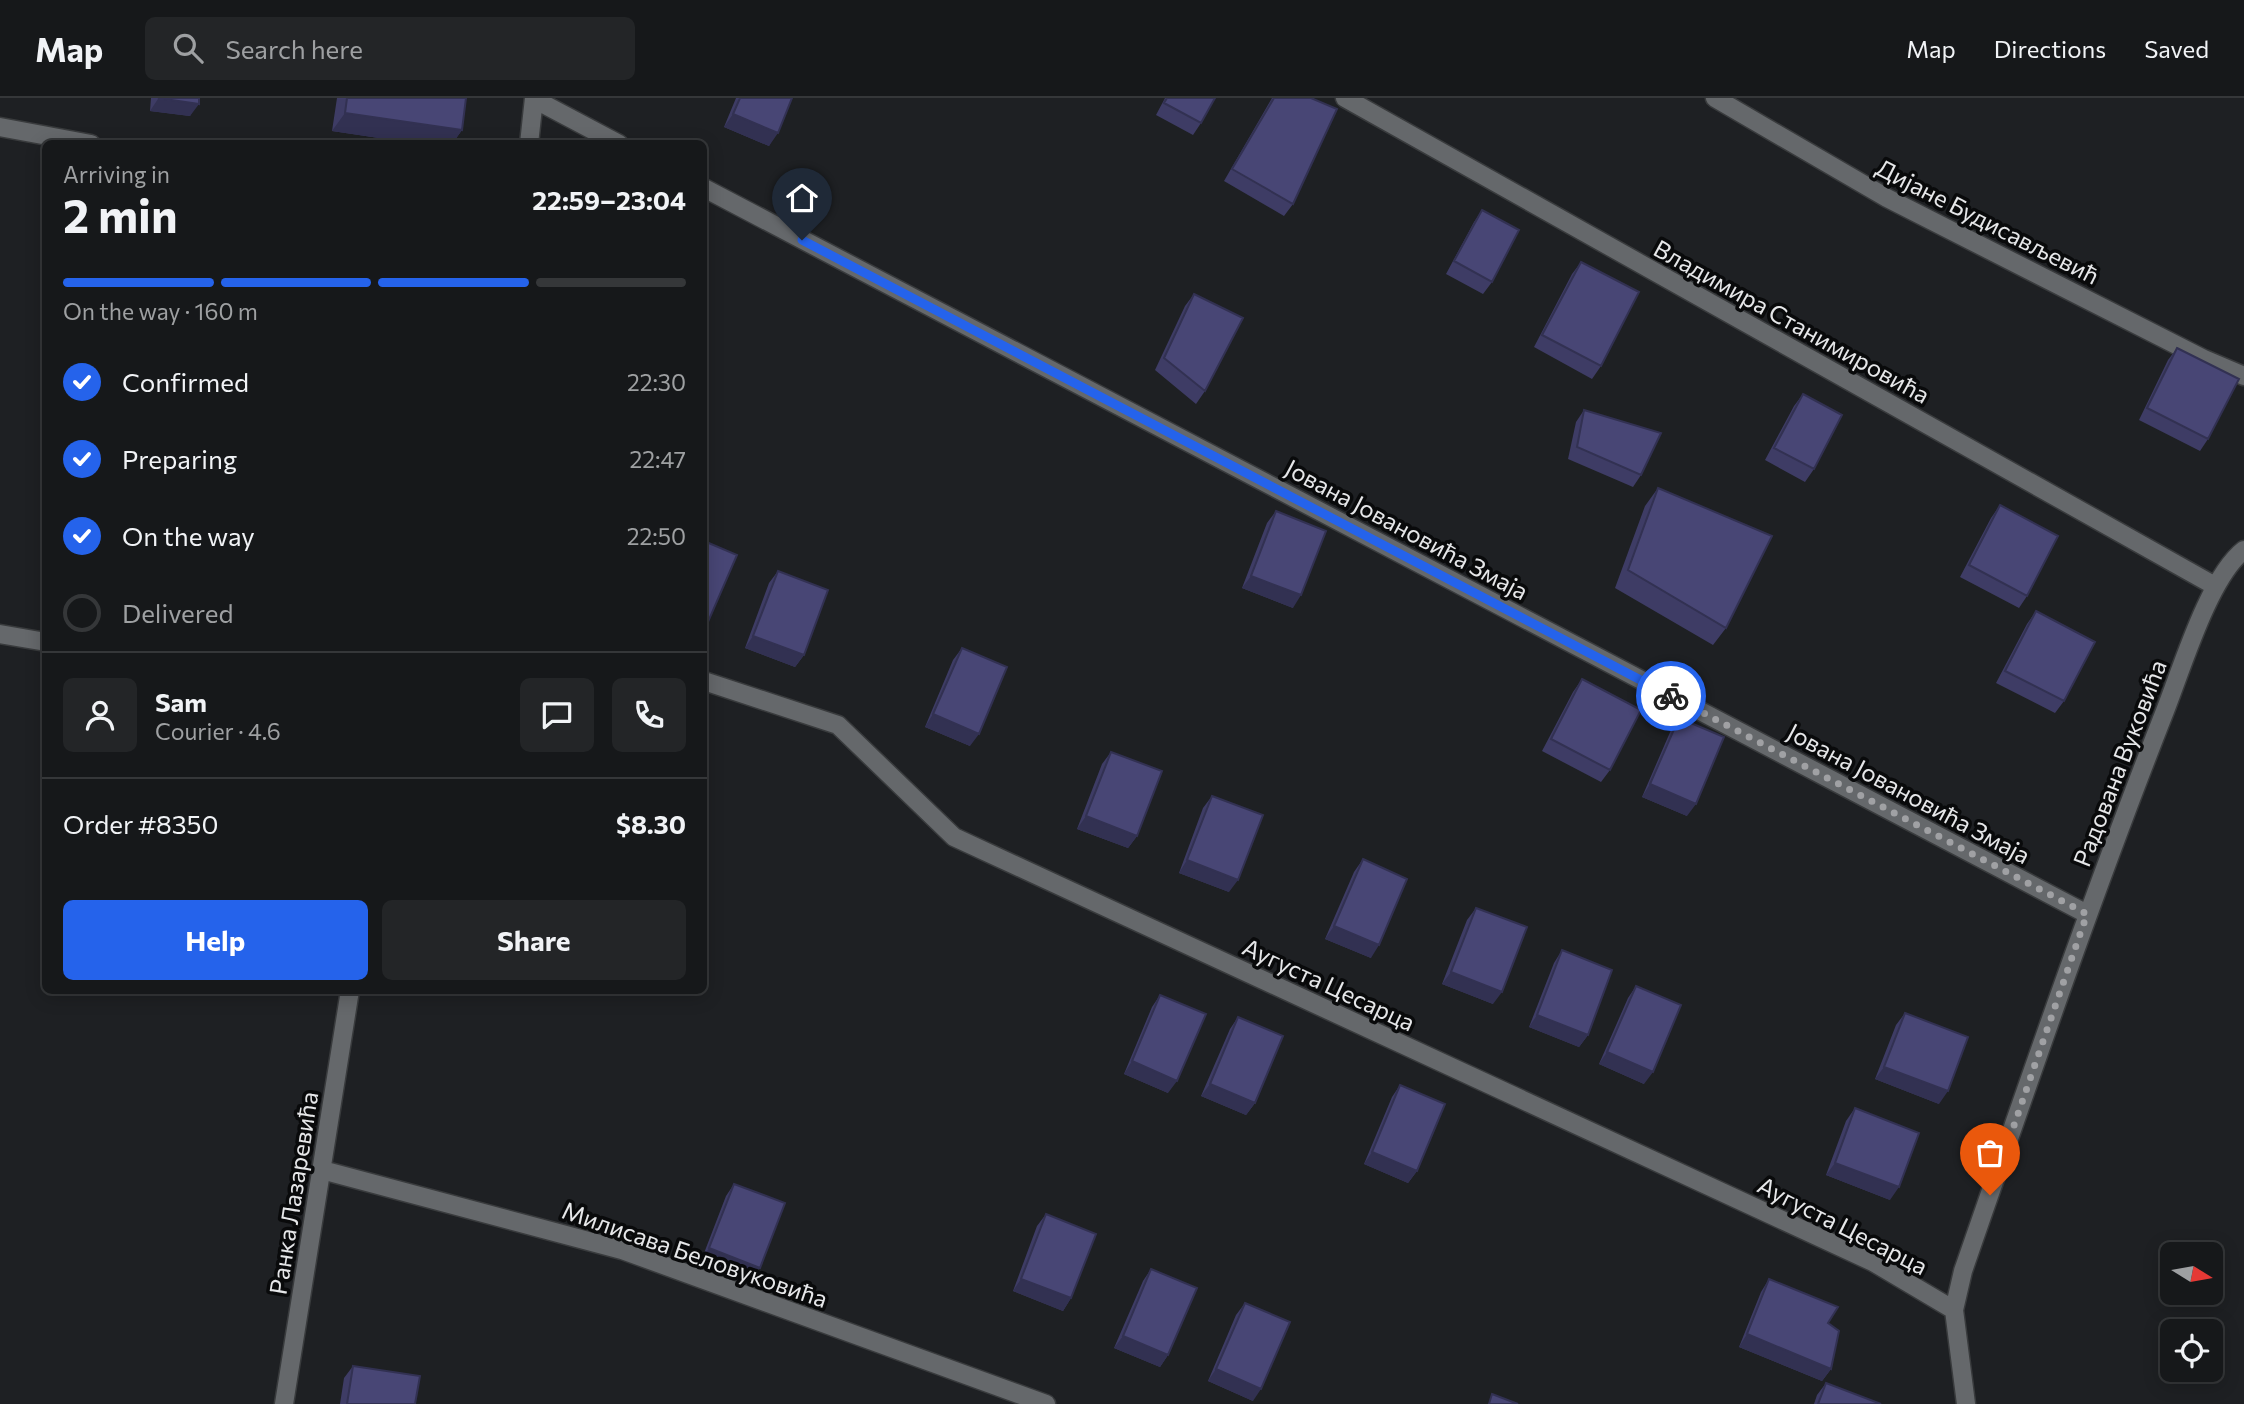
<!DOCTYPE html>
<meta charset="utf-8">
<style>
body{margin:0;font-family:Commissioner,sans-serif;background:#232527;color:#f1f3f6;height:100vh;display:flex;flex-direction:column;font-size:26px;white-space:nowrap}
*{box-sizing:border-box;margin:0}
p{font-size:23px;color:#9ea0a2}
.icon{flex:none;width:38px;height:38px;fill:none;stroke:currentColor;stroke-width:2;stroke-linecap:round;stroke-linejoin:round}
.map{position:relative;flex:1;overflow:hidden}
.side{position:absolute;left:42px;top:42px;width:665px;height:854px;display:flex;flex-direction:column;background:#16181a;border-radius:10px;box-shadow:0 4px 18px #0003,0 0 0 2px #353739}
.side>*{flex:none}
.needle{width:46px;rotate:101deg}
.fabs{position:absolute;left:2160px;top:1144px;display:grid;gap:14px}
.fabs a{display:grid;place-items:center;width:63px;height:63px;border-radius:10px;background:#16181a;box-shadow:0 4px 18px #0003,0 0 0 2px #353739;font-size:35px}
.pin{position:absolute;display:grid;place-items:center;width:60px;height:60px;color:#fff;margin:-72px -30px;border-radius:50% 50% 50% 0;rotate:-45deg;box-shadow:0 0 7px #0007}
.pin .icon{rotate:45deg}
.courier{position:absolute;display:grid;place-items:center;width:70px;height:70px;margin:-35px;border:5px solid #2563eb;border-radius:50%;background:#fff;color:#222;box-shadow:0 2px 9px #0007}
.summary em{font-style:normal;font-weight:700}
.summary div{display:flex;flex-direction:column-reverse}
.summary{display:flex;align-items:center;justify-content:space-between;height:119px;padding:0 21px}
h1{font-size:46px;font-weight:700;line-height:52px}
.bar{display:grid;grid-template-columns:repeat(4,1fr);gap:10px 7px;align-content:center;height:84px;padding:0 21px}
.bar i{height:9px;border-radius:5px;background:#353739}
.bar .current{background:#2563eb}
.bar p{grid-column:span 4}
.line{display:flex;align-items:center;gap:18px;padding:0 21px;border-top:2px solid #353739}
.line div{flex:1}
.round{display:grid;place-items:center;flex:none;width:74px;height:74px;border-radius:10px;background:#232527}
ol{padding:0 21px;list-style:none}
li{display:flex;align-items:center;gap:21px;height:77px}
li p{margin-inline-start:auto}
li .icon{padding:7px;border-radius:50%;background:#2563eb;color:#fff;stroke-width:4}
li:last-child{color:#9ea0a2}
li i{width:38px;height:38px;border:4px solid #353739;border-radius:50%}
.action{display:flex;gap:14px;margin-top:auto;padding:14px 21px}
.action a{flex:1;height:80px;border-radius:10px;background:#2563eb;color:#fff;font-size:28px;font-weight:700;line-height:80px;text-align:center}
.action a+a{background:#232527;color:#f1f3f6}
header{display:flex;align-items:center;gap:42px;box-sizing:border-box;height:98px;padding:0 35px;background:#16181a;border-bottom:2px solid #353739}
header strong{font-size:33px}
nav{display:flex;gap:38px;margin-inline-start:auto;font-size:24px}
.search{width:490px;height:63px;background:#232527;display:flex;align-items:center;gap:18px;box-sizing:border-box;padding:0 24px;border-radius:10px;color:#9ea0a2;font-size:26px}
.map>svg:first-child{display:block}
</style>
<header>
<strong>Map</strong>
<div class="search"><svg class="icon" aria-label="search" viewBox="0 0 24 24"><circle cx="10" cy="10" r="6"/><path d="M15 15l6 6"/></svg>Search here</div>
<nav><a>Map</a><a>Directions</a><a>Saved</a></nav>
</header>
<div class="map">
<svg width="2244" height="1306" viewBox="0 0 2244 1306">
<rect width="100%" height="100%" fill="#1e2023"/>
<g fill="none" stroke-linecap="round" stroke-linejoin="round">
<g stroke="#393b3d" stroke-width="21">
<path id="minor" d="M 1345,0 L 2215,488
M 1715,0 L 1887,100 L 2204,261 L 2244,278
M 534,1 L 619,46
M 0,29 L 91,46
M 529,46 L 534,0
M 704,90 L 2087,816
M 0,536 L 46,544
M 704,583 L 838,627 L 954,739 L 1873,1164 L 1954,1212
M 322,1072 L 622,1152 L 1046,1306
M 284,1306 L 350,892
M 1966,1306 L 1954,1212 L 1963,1173 C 2028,986 2092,798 2165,613 C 2182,570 2209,479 2244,452"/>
</g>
<use href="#minor" stroke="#65686b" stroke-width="18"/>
</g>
<path fill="#3e3c65" d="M 151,0 L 199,0 L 190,18 L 150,13 Z
M 337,0 L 466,0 L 462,32 L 452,46 L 419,46 L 332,33 Z
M 736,0 L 792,0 L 769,48 L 724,29 Z
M 1165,0 L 1215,0 L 1201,25 L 1193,37 L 1156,17 Z
M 1272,0 L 1311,0 L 1293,106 L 1284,118 L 1224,83 Z
M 1482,112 L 1492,184 L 1483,196 L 1446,176 L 1474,124 Z
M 1581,164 L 1601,268 L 1592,281 L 1534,249 L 1572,176 Z
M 1194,196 L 1205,293 L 1196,306 L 1155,272 L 1185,208 Z
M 2177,250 L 2208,341 L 2200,353 L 2139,322 L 2168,262 Z
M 1803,296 L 1814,371 L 1805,384 L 1765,362 L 1794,308 Z
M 1584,312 L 1641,377 L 1633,389 L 1568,361 L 1576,324 Z
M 1658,390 L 1726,530 L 1713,547 L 1615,490 L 1645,408 Z
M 2000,407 L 2027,498 L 2019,510 L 1960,479 L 1991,420 Z
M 1276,413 L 1293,510 L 1242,490 L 1267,425 Z
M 778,473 L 804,557 L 795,569 L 745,550 L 769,485 Z
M 2036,513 L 2064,603 L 2055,615 L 1996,585 L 2027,526 Z
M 962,550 L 970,648 L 925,629 L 953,562 Z
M 1582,581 L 1610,672 L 1601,684 L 1542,653 L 1573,594 Z
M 1679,620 L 1687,718 L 1642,699 L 1671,632 Z
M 1111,654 L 1137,738 L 1128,750 L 1077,731 L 1102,666 Z
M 1212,698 L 1229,794 L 1179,775 L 1203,710 Z
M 1363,761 L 1371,860 L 1325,841 L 1354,774 Z
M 1476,810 L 1493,906 L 1442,886 L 1467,822 Z
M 1562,852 L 1588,937 L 1579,949 L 1529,929 L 1554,865 Z
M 1636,888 L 1644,986 L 1599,966 L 1628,900 Z
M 1160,897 L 1168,995 L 1124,976 L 1152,909 Z
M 1905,915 L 1939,1006 L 1875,981 L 1896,927 Z
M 1238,919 L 1255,1005 L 1246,1017 L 1201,998 L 1230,931 Z
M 1400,987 L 1417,1073 L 1408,1085 L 1364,1066 L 1392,999 Z
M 1855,1010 L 1890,1102 L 1826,1077 L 1846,1023 Z
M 734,1086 L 752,1182 L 701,1163 L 726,1098 Z
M 1046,1116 L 1071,1200 L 1063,1213 L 1013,1193 L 1037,1128 Z
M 1151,1171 L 1168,1257 L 1160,1269 L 1114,1250 L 1143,1183 Z
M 1769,1181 L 1828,1225 L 1831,1271 L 1822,1283 L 1739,1249 L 1761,1194 Z
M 1245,1205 L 1253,1303 L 1208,1283 L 1236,1217 Z
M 353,1268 L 415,1306 L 340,1306 L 344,1280 Z
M 1826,1285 L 1881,1306 L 1814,1306 L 1817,1297 Z"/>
<path fill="#323152" d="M 158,1 L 199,6 L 190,18 L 150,13 Z
M 345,15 L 462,32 L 452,46 L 419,46 L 332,33 Z
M 733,16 L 778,35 L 769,48 L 724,29 Z
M 1251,478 L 1301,497 L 1293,510 L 1242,490 Z
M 704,522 L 708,524 L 704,531 Z
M 753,538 L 804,557 L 795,569 L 745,550 Z
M 933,616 L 979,636 L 970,648 L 925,629 Z
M 1650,686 L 1696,706 L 1687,718 L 1642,699 Z
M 1086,718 L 1137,738 L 1128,750 L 1077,731 Z
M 1187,762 L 1238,782 L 1229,794 L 1179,775 Z
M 1334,828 L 1379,847 L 1371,860 L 1325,841 Z
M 1451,874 L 1502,894 L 1493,906 L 1442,886 Z
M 1537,917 L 1588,937 L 1579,949 L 1529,929 Z
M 1607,954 L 1653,974 L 1644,986 L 1599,966 Z
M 1132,963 L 1177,983 L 1168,995 L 1124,976 Z
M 1884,969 L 1948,993 L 1939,1006 L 1875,981 Z
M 1210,986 L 1255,1005 L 1246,1017 L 1201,998 Z
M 1372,1054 L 1417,1073 L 1408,1085 L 1364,1066 Z
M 1835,1065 L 1899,1089 L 1890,1102 L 1826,1077 Z
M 709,1150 L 760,1170 L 752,1182 L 701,1163 Z
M 1021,1181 L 1071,1200 L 1063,1213 L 1013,1193 Z
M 1747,1236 L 1831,1271 L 1822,1283 L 1739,1249 Z
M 1123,1238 L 1168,1257 L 1160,1269 L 1114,1250 Z
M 1216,1271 L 1261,1291 L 1253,1303 L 1208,1283 Z"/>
<path fill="#484675" stroke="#323152" stroke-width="2" d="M 158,0 L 199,0 L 199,6 Z
M 347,0 L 466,0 L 462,32 L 345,15 Z
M 740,0 L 792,0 L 778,35 L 733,16 Z
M 1167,0 L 1215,0 L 1201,25 L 1164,5 Z
M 1274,0 L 1311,0 L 1337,11 L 1293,106 L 1232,71 Z
M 1482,112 L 1519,132 L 1492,184 L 1454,163 Z
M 1581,164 L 1639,194 L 1601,268 L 1542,237 Z
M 1194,196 L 1243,220 L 1205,293 L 1164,260 Z
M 2177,250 L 2239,281 L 2208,341 L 2147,310 Z
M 1803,296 L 1842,317 L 1814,371 L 1774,350 Z
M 1584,312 L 1661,335 L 1641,377 L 1577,349 Z
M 1658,390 L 1772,438 L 1726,530 L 1628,472 Z
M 2000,407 L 2058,438 L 2027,498 L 1969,467 Z
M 1276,413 L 1326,433 L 1301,497 L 1251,478 Z
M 704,443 L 737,457 L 708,524 L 704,522 Z
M 778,473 L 828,492 L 804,557 L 753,538 Z
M 2036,513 L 2095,544 L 2064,603 L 2005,573 Z
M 962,550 L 1007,569 L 979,636 L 933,616 Z
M 1582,581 L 1641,612 L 1610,672 L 1551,641 Z
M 1679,620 L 1724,639 L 1696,706 L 1650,686 Z
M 1111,654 L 1162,673 L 1137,738 L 1086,718 Z
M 1212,698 L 1263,717 L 1238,782 L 1187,762 Z
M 1363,761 L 1407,781 L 1379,847 L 1334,828 Z
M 1476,810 L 1527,829 L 1502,894 L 1451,874 Z
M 1562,852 L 1612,872 L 1588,937 L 1537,917 Z
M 1636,888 L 1681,907 L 1653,974 L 1607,954 Z
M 1160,897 L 1206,916 L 1177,983 L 1132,963 Z
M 1905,915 L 1968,939 L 1948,993 L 1884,969 Z
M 1238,919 L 1283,938 L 1255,1005 L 1210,986 Z
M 1400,987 L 1445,1006 L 1417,1073 L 1372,1054 Z
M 1855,1010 L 1919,1035 L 1899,1089 L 1835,1065 Z
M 734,1086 L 785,1105 L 760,1170 L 709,1150 Z
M 1046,1116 L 1096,1136 L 1071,1200 L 1021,1181 Z
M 1151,1171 L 1197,1190 L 1168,1257 L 1123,1238 Z
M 1769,1181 L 1838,1209 L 1828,1225 L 1839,1233 L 1831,1271 L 1747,1236 Z
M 1245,1205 L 1290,1224 L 1261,1291 L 1216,1271 Z
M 353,1268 L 420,1278 L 415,1306 L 347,1306 Z
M 1826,1285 L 1881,1306 L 1818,1306 Z
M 1492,1296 L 1518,1306 L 1489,1306 Z"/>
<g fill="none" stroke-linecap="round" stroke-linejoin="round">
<path stroke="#a0a1a4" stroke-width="7" stroke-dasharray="0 12.6" d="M 1671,598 L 2087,816 L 1990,1097"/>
<path stroke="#2563eb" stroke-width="9" d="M 802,142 L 1671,598"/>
</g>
<g text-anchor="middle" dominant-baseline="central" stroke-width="7" stroke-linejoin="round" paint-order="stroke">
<g font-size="24" fill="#e6e7e9" stroke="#090a0b">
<text transform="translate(1988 123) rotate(27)">Дијане Будисављевић</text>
<text transform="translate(1792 223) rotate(29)">Владимира Станимировића</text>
<text transform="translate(1407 431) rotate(28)">Јована Јовановића Змаја</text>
<text transform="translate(2119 665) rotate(-69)">Радована Вуковића</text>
<text transform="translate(1909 695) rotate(28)">Јована Јовановића Змаја</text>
<text transform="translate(1329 886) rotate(25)">Аугуста Цесарца</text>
<text transform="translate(293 1095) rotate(-81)">Ранка Лазаревића</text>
<text transform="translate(1843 1127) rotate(27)">Аугуста Цесарца</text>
<text transform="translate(695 1156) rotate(19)">Милисава Беловуковића</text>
</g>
</g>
</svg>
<div class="fabs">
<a><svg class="needle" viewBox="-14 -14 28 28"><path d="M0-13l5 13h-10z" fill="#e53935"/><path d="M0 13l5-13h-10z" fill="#9ea0a2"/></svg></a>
<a><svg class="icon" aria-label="locate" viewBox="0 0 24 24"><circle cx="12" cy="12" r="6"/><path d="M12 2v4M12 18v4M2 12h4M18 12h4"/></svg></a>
</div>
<div class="pin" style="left:1990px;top:1097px;background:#ea580c"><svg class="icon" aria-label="bag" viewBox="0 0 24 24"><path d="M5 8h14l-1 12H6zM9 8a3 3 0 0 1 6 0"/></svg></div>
<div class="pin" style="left:802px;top:142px;background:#1f2937"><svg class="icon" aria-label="home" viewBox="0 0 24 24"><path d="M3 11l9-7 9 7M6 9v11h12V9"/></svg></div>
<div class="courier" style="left:1671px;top:598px"><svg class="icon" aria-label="bike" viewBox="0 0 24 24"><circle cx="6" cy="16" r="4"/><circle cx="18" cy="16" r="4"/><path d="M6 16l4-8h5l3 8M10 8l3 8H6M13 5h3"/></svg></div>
<section class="side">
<div class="summary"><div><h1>2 min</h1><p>Arriving in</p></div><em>22:59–23:04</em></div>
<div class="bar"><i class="current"></i><i class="current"></i><i class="current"></i><i></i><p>On the way · 160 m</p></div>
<ol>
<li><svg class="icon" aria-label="check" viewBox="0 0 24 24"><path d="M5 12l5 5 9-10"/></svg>Confirmed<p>22:30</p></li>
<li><svg class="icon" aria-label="check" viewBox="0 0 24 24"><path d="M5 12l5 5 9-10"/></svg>Preparing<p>22:47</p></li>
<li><svg class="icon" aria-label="check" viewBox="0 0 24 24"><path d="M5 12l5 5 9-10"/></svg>On the way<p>22:50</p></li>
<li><i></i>Delivered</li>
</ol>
<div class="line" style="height:126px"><a class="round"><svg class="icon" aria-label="person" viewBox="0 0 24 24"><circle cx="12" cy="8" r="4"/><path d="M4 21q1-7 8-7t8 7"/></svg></a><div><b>Sam</b><p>Courier · 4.6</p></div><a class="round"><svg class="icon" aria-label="chat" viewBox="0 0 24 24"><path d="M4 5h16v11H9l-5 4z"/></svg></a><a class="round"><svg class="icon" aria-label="phone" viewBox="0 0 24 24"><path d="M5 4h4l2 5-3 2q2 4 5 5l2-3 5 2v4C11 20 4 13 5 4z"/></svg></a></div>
<div class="line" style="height:91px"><div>Order #8350</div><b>$8.30</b></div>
<div class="action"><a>Help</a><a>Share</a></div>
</section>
</div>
